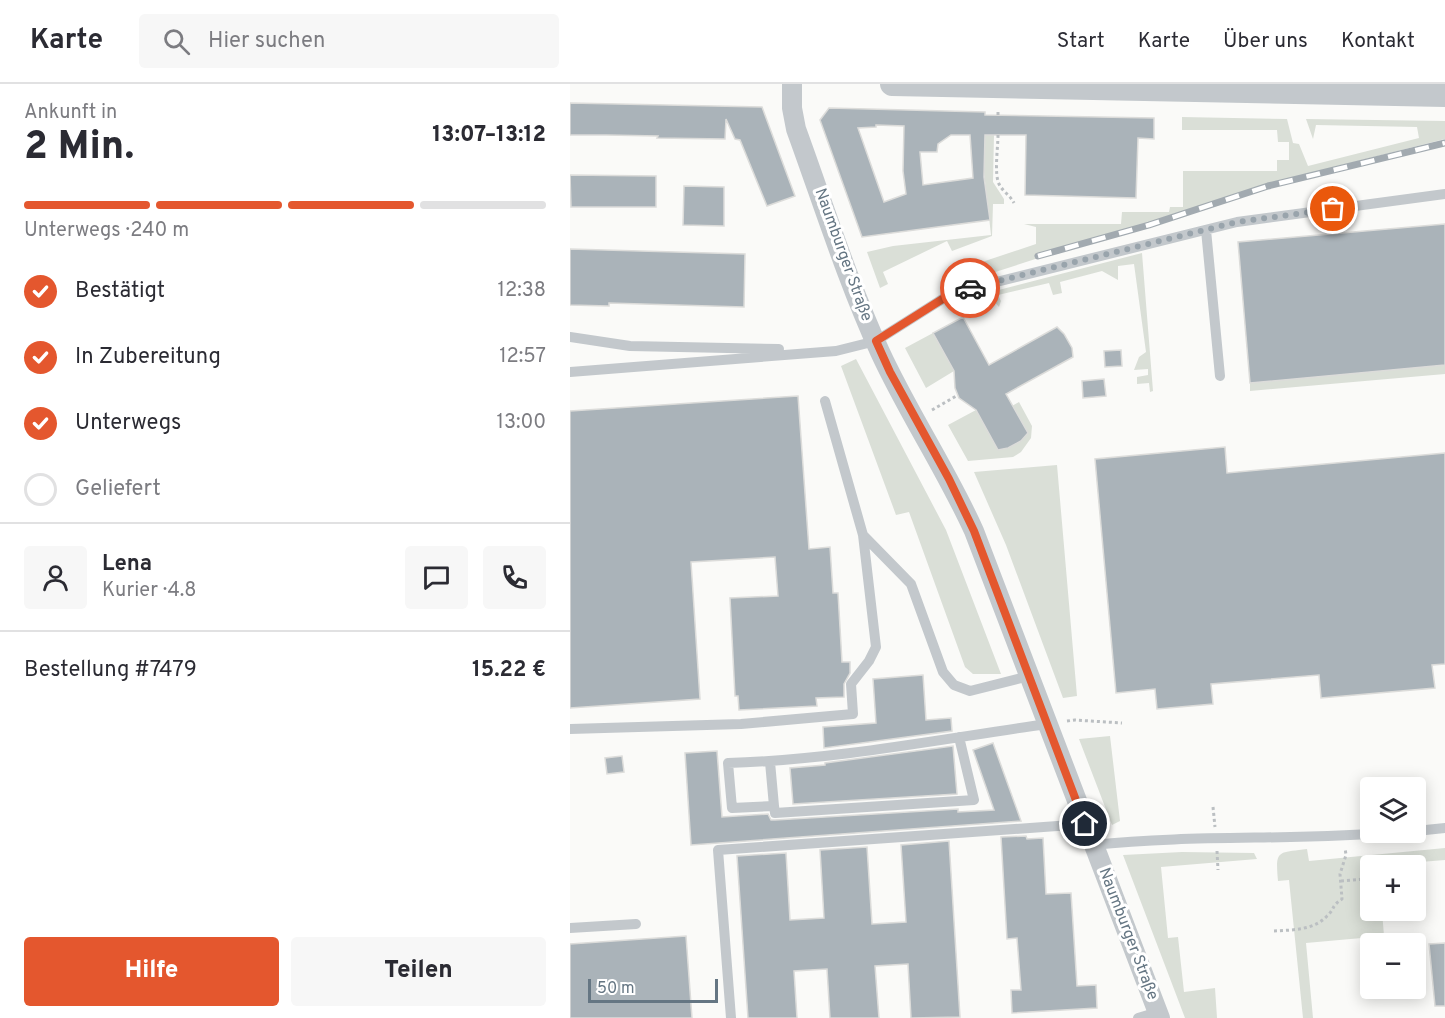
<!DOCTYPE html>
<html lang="de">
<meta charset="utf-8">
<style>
body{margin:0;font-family:Overpass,sans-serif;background:#f7f7f7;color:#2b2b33;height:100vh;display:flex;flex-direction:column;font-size:22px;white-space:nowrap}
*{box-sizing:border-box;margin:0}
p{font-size:20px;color:#7c7c81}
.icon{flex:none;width:33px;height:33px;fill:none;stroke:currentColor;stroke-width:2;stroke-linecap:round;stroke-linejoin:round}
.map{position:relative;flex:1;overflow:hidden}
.drawer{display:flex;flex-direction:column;background:#fff;width:570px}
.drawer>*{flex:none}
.tools{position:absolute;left:790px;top:693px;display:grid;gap:12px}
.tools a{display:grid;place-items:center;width:66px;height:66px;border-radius:6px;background:#fff;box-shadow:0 3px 15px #0003;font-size:30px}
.scale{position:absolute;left:18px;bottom:15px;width:130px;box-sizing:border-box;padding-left:6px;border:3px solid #657683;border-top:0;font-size:16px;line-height:21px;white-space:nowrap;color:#657683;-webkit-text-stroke:4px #fff;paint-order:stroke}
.pin{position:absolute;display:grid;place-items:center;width:51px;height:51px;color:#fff;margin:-26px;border:3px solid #fff;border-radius:50%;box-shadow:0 2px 6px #0007}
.courier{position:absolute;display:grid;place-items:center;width:60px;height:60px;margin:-30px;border:4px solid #e4572e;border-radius:50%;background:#fff;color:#222;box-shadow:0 2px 8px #0007}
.overview em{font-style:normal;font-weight:800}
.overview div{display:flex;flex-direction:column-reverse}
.overview{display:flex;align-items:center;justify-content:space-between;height:102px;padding:0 24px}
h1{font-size:39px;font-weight:800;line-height:45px}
.bar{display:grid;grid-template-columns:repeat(4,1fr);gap:9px 6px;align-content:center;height:72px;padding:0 24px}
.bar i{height:8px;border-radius:4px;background:#e1e1e2}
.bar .selected{background:#e4572e}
.bar p{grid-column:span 4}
.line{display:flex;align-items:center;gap:15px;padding:0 24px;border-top:2px solid #e1e1e2}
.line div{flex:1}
.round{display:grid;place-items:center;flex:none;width:63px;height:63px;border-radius:6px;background:#f7f7f7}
ol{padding:0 24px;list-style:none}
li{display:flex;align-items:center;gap:18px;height:66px}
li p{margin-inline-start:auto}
li .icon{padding:6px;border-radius:50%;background:#e4572e;color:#fff;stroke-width:4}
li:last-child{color:#7c7c81}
li i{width:33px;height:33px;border:3px solid #e1e1e2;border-radius:50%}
.button{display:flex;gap:12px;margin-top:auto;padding:12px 24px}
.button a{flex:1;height:69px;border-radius:6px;background:#e4572e;color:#fff;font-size:24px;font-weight:800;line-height:69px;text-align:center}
.button a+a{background:#f7f7f7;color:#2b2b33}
header{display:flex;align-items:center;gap:36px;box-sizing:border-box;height:84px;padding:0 30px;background:#fff;border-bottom:2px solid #e1e1e2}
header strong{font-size:28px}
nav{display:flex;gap:33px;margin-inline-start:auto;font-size:21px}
.search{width:420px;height:54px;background:#f7f7f7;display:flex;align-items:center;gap:15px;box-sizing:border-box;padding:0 21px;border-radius:6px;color:#7c7c81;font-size:22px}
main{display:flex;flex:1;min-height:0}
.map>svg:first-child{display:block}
</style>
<header>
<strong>Karte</strong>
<div class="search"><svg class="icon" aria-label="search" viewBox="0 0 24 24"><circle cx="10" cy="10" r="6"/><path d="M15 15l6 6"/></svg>Hier suchen</div>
<nav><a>Start</a><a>Karte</a><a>Über uns</a><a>Kontakt</a></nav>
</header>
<main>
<section class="drawer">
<div class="overview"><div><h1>2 Min.</h1><p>Ankunft in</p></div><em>13:07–13:12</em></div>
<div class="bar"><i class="selected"></i><i class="selected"></i><i class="selected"></i><i></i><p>Unterwegs · 240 m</p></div>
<ol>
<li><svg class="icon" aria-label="check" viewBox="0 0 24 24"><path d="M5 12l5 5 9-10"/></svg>Bestätigt<p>12:38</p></li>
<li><svg class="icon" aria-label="check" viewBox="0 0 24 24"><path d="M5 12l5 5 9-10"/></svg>In Zubereitung<p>12:57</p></li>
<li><svg class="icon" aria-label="check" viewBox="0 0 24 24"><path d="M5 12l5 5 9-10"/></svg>Unterwegs<p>13:00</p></li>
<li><i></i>Geliefert</li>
</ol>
<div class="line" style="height:108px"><a class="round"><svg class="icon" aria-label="person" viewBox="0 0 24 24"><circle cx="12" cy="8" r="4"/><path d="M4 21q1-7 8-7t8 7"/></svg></a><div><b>Lena</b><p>Kurier · 4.8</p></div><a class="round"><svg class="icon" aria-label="chat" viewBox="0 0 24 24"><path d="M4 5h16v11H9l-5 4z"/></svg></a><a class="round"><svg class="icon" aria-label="phone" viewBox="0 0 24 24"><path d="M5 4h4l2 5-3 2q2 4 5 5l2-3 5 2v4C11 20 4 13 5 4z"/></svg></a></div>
<div class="line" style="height:78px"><div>Bestellung #7479</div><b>15.22 €</b></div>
<div class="button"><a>Hilfe</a><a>Teilen</a></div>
</section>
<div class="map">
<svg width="875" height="934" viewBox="0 0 875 934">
<rect width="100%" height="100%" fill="#fafaf8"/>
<path fill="#dadfd7" d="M 612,33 L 717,35 L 723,59 L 729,60 L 738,82 L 849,54 L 847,43 L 746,41 L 743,55 L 736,35 L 875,37 L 875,55 L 697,100 L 416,191 L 412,178 L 466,160 L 466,143 L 454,140 L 551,140 L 552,128 L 599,128 L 600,123 L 613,123 L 613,87 L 707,87 L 707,76 L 719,76 L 719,58 L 708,58 L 707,46 L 612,46 Z
M 415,50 L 424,51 L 423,98 L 434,115 L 434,120 L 423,120 L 422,152 L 382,167 L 377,157 L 313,188 L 318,200 L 310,204 L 297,168 L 323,162 L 421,151 L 414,88 Z
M 572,169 L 583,307 L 580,308 L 579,299 L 567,300 L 567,293 L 578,291 L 578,285 L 564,286 L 569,273 L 576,268 L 564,180 L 548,182 L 548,196 L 532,187 L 490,198 L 492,209 L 483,211 L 479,199 L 428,211 L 431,217 L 429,223 L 417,209 Z
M 363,249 L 384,287 L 356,304 L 335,264 Z
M 286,275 L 376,446 L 431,590 L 403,590 L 395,583 L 339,428 L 326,431 L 271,282 Z
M 875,281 L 875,290 L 680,307 L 680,299 Z
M 449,318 L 462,342 L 461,354 L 451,368 L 443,373 L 398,377 L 378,341 L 406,326 L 428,365 C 441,364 449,359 457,349 L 442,322 Z
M 487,381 L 507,612 L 493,614 L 436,461 L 404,388 Z
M 540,652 L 550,737 L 542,741 L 509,655 Z
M 875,764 L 875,776 L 801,782 L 801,826 L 812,827 L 814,852 L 736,859 L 743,934 L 733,934 L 719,796 L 708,797 C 705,765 708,769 737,765 L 739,777 Z
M 612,768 L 684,769 L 687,775 L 591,783 L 598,854 L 608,853 L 614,908 L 645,904 L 647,934 L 615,934 L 553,771 Z"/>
<path fill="#aab3b9" stroke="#dcdcda" stroke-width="1.5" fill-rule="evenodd" d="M 0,19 L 192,23 L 225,112 L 197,122 L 170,56 L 165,55 L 156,35 L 155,55 L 87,54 L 88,52 L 36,51 L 0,51 Z
M 259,24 L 415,28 L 415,31 L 584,34 L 584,55 L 568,54 L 566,114 L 455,111 L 456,51 L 415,51 L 414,93 L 420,136 L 292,153 L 250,36 ZM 306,41 L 334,42 L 333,87 L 336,110 L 314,118 L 288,44 L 306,43 ZM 381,51 L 400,51 L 403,94 L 353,101 L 350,68 L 367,68 L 368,60 Z
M 0,91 L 86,92 L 86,123 L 1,123 Z
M 114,102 L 154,103 L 154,142 L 113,141 Z
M 875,140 L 875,281 L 680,299 L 668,158 Z
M 0,165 L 175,170 L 174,223 L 39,219 L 39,222 L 0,221 Z
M 393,233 L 419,281 L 487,243 L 494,250 L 502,264 L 503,273 L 436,310 L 458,349 L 451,357 L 438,364 L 428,366 L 406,326 L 389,314 L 385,304 L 384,287 L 363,249 Z
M 551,266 L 552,282 L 535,283 L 534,267 Z
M 534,295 L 536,312 L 513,314 L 512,297 Z
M 228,312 L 239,465 L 260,463 L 263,509 L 268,509 L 272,578 L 280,578 L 280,589 L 274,600 L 274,613 L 246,614 L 247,622 L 169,626 L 168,612 L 165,612 L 160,514 L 208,512 L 205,473 L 121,478 L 130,615 L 0,624 L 0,327 Z
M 655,363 L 657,389 L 875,369 L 875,580 L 862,581 L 865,604 L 751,614 L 749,591 L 641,600 L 643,620 L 587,625 L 585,605 L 546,609 L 525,375 Z
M 353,591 L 356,636 L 381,634 L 382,647 L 254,664 L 253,643 L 306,639 L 303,595 Z
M 423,659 L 451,737 L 121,761 L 115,669 L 147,667 L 152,733 L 198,730 L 201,736 L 205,736 L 388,725 L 388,728 L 424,726 L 403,666 Z
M 383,662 L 387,710 L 223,720 L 220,684 L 255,681 L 255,679 Z
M 52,672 L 54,688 L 37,690 L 35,674 Z
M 456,752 L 457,755 L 473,754 L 476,810 L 501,809 L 507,902 L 526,901 L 527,924 L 442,929 L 441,906 L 451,906 L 447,854 L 437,855 L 431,753 Z
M 379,757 L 390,933 L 341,934 L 338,880 L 305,882 L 309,934 L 260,934 L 257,885 L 224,887 L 227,934 L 178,934 L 167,772 L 216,769 L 220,836 L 254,834 L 250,766 L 297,763 L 302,840 L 336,838 L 331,761 Z
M 116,852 L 122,934 L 0,934 L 0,860 Z
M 875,859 L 875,922 L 865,922 L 859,860 Z"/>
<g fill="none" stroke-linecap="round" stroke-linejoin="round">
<path stroke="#bbbfc2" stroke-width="3" stroke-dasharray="3 3" stroke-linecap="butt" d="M 428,31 L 428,26
M 428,51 C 428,64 424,89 429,100 C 433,108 440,111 444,119
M 362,326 L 388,311
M 497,637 L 505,636 L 552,639
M 643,723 L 645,743
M 647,767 L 648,786
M 771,797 L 794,795
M 704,847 C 723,846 744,846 757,832 C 765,825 761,822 772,815 L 770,790 L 776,771 L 775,764"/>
<path stroke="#c3c8cc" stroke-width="10" d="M 636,146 L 650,292
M 0,253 L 60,262 L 209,265
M 0,288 L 266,267 L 306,257 L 382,209 L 667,138 L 875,110
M 255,317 L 293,451 L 341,500 L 373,588 L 384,601 L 400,607 L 459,592
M 0,645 L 171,640 L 283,630 L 281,600 L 299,577 L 306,563 L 293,451
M 389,653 L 404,716 L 205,729 L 204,722 L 162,724 L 158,679 C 265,676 371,655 477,640
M 200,678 L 204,722
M 846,747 L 875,744
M 523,761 C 625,750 727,757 829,748
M 0,844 L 66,840
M 161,934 L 148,766 L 515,740
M 568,934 L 588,928"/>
<path stroke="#c3c8cc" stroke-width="20" d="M 222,0 L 222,24 L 226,45 C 253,119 277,196 310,268 C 338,329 376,385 404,447 L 590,934"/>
<path stroke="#c3c8cc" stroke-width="24" d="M 322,0 L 875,11"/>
<g stroke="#a2aab0" stroke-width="7">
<path id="rail" d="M 468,172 L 579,141 L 698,102 L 875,59"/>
</g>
<use href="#rail" stroke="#fff" stroke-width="4.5" stroke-dasharray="14" stroke-linecap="butt"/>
</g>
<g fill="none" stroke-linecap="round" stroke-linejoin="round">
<path stroke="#99a4ac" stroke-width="6" stroke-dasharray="0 10.8" d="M 400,204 L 667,138 L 763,125"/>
<path stroke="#e4572e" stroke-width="8" d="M 400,204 L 382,209 L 306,257 L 320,288 L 379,395 L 404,447 L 515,740"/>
</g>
<g text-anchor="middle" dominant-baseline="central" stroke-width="6" stroke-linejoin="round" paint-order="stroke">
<g font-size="16" fill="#657683" stroke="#fff">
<text transform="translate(273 171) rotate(70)">Naumburger Straße</text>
<text transform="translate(558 850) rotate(69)">Naumburger Straße</text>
</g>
</g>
</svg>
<div class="tools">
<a><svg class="icon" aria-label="layers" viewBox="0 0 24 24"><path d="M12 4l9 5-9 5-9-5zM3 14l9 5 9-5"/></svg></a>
<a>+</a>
<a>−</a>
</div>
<div class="scale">50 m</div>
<div class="pin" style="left:763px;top:125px;background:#ea580c"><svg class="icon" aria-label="bag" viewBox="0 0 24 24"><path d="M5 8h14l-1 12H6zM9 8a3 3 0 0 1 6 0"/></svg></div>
<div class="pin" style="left:515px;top:740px;background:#1f2937"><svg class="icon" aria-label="home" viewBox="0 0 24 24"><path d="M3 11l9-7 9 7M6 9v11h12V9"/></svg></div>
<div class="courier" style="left:400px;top:204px"><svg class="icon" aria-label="car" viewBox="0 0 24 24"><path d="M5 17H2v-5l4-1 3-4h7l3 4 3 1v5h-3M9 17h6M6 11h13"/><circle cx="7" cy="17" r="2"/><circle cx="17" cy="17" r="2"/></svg></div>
</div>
</main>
